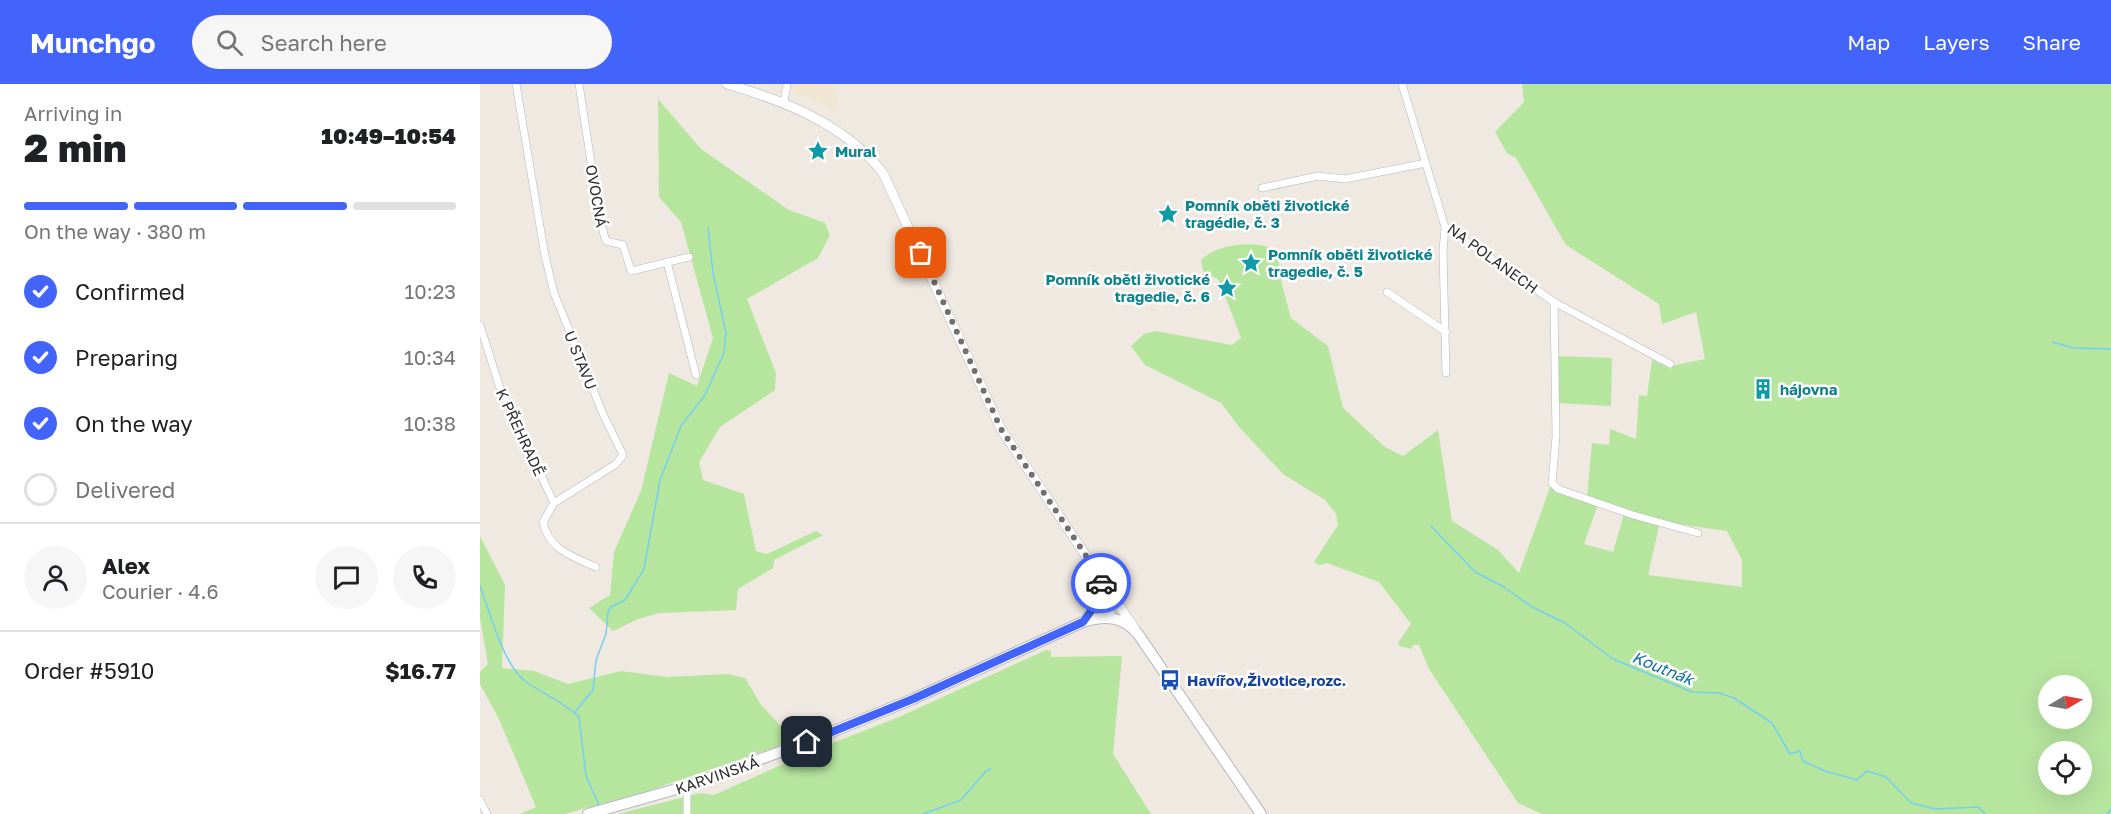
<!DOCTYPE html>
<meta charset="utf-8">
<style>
body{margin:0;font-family:"Golos Text",sans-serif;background:#f6f6f6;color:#202124;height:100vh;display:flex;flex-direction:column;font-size:22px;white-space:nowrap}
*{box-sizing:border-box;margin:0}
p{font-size:20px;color:#757577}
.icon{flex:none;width:33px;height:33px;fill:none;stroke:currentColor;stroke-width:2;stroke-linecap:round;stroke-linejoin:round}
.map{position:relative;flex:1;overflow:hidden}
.panel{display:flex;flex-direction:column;background:#fff;width:480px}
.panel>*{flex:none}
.needle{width:39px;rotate:80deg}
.controls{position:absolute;left:1558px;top:591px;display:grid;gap:12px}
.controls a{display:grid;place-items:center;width:54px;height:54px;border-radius:50%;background:#fff;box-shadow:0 6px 24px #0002;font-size:30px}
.pin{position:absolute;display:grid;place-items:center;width:51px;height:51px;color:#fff;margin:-26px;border-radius:12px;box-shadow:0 3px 9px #0006}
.courier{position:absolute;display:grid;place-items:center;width:60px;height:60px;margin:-30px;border:4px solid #4264fb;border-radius:50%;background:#fff;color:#222;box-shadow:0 2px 8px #0007}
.overview em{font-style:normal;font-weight:800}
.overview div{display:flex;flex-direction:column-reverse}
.overview{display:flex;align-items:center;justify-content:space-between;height:102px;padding:0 24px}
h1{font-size:39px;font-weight:800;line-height:45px}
.bar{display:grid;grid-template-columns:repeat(4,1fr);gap:9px 6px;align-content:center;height:72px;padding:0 24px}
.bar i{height:8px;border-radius:4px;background:#e0e0e0}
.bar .on{background:#4264fb}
.bar p{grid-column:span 4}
.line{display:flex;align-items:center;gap:15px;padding:0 24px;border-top:2px solid #e0e0e0}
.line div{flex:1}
.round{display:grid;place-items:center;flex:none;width:63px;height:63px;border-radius:32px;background:#f6f6f6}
ol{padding:0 24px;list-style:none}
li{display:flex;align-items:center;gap:18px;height:66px}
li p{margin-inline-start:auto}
li .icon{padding:6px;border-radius:50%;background:#4264fb;color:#fff;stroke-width:4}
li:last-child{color:#757577}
li i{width:33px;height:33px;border:3px solid #e0e0e0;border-radius:50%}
header{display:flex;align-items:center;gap:36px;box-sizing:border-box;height:84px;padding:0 30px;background:#4264fb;color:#fff}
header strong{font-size:28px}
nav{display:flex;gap:33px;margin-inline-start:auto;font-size:21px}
.search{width:420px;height:54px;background:#f6f6f6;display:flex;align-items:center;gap:15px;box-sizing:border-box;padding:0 21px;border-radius:33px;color:#757577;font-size:22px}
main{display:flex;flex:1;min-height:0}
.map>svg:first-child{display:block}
</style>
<header>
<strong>Munchgo</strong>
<div class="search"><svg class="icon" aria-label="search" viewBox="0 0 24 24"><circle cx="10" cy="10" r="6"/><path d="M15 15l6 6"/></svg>Search here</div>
<nav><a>Map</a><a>Layers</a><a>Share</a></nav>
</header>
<main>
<section class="panel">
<div class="overview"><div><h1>2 min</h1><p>Arriving in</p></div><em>10:49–10:54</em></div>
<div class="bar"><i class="on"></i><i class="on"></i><i class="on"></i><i></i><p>On the way · 380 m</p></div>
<ol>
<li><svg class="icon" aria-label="check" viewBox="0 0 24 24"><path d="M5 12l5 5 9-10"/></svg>Confirmed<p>10:23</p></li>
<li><svg class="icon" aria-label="check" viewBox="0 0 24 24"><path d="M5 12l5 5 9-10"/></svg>Preparing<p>10:34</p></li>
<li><svg class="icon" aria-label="check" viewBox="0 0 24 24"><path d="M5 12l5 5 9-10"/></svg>On the way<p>10:38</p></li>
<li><i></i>Delivered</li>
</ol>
<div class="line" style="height:108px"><a class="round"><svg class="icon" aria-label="person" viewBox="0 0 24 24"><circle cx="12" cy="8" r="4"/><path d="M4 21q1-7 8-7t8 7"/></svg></a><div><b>Alex</b><p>Courier · 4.6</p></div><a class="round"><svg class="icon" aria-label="chat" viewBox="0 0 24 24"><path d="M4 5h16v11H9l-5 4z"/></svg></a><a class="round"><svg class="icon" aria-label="phone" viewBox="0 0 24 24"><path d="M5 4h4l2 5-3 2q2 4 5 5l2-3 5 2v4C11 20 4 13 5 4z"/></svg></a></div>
<div class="line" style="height:78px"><div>Order #5910</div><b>$16.77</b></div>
</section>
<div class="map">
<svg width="1631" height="730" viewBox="0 0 1631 730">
<rect width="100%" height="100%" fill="#efe9e1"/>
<path fill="#f0e6d1" d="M 311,0 L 353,0 L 359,28 L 324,9 L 321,13 L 311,7 Z"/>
<path fill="#b6e59e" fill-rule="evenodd" d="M 1042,0 L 1631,0 L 1631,730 L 1062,730 L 1038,719 L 949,585 L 939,561 L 933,561 L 932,565 L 920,562 L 918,559 L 931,540 L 899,498 L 847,479 L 839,481 L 834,478 L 858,441 L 856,430 L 845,416 L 803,390 L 760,344 L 741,319 L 665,281 L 651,262 L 664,250 L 676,247 L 752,261 L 761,254 L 739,196 L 723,187 L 721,176 C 737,160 777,155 797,167 L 802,201 L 811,234 L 848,262 L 863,324 L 905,363 L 923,372 L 958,346 L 972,437 L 1018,466 L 1039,489 L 1071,401 L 1078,407 L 1117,423 L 1104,460 L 1133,468 L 1144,430 L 1179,442 L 1168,491 L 1262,503 L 1262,476 L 1247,447 L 1190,439 L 1107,413 L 1112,359 L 1129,361 L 1130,345 L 1156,355 L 1159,311 L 1167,312 L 1172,276 L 1190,284 L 1191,291 L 1191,282 L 1225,275 L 1216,228 L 1182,240 L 1179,220 L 1086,161 L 1036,74 L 1027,69 L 1015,48 L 1044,18 ZM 1569,602 L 1602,602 L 1602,634 L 1569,634 ZM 1569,668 L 1602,668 L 1602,700 L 1569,700 Z
M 178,15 L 221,65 L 309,126 L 345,139 L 350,151 L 338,174 L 267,215 L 296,289 L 295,306 L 240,343 L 219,378 L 223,396 L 264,410 L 276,467 L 287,470 L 336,447 L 343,451 L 294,476 L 293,484 L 258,505 L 256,526 L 179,529 L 158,535 L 133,547 L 109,524 L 130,511 L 134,468 L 161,407 L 189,289 L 217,302 L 233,254 L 201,138 L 179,113 Z
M 1077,272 L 1132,274 L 1131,322 L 1078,319 Z
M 0,452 L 25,501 L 22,584 L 54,587 L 88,600 L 141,587 L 187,593 L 248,590 L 265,594 L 281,621 L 311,653 L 296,663 L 165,708 L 84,730 L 40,730 L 56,723 L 18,633 L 0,600 L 0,588 L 8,580 L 0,534 Z
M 566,566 L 571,567 L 571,573 L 642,572 L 633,670 L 671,730 L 138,730 L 220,709 L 234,711 L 335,666 L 419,633 Z"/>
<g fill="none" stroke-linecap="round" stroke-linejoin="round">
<path stroke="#75cff0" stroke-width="1.5" d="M 1572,258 L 1594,264 L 1631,265
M 951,442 L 995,488 L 1024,503 L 1052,523 L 1085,539 L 1133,575 L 1212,608 L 1239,609 L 1254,614 L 1292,639 L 1310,670 L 1320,667 L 1323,677 L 1345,687 L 1377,696 L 1387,687 L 1406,693 L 1431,719 L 1455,725 L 1498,723 L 1505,730
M 0,502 C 10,528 23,580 45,597 C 63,610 83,617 99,633 L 106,692 L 119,721
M 95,628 L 113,606 L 116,576 L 126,550 L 128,528 L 131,523 L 145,516 L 164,485 L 180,396 L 201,342 L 225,311 L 244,269 L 246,249 L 233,189 L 228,144
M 443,730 L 481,716 L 506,687 L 511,685
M 1627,730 L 1631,725"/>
<g stroke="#b4b7c1" stroke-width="8">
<path id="minor" d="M 36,0 L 65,172 L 74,209 L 123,330 L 143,371 L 136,380 L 74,419 L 63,438 C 68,465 93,473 116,483
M 99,0 L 120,137 L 126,157 L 143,161 L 151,187 L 209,173
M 922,0 L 965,143 L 1074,218 L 1190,280
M 304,18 L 307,0
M 782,104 L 838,92 L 865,95 L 946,79
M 965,143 L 963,167 L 966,289
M 187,178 L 216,291
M 907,208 L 966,248
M 1074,218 L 1076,352 L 1072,399 L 1078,405 L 1153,431 L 1218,449
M 0,241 L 20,304 L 74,419
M 207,702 L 207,730
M 0,716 L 7,730"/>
</g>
<g stroke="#b4b7c1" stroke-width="10">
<path id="tertiary" d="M 247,0 C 304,17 365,40 403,89 L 521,345 L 655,545
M 621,499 L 631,534
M 603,538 L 624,509"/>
</g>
<g stroke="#b4b7c1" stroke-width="12">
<path id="secondary" d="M 108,730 L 207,702 L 327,658 L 433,615 L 603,538 C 625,531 643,532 658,550 L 781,730"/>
</g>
<use href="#minor" stroke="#fff" stroke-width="7"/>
<use href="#tertiary" stroke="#fff" stroke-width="9"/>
<use href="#secondary" stroke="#fff" stroke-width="10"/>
</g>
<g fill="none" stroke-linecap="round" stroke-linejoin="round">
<path stroke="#726f6d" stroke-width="6" stroke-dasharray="0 10.8" d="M 441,169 L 521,345 L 619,491 L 621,499"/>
<path stroke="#4264fb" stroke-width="8" d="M 327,658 L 433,615 L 603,538 L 624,509 L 621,499"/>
</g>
<defs>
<g id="sight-bare" transform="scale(1.62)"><path d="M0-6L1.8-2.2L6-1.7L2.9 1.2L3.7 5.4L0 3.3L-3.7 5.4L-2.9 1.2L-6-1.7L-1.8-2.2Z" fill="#0f9aa8" stroke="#fff" stroke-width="2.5" paint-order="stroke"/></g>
<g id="building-bare" transform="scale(1.62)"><path d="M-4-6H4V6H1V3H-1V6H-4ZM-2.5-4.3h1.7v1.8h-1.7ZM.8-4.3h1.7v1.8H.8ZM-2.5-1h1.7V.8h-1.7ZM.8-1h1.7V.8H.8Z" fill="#0f9aa8" stroke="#fff" stroke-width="2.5" paint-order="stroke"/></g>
<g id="bus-bare" transform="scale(1.62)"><path d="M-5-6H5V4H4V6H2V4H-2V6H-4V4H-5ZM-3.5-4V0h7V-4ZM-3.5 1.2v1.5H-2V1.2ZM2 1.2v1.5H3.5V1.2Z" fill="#1a4fb4" stroke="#fff" stroke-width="2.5" paint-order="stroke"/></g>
</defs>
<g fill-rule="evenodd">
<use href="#sight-bare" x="338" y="67"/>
<use href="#sight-bare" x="688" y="130"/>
<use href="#sight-bare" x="771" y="179"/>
<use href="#sight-bare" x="747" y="204"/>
<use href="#building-bare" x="1283" y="305"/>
<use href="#bus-bare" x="690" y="596"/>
</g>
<g text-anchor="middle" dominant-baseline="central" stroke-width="5" stroke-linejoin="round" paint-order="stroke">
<g font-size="15" font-weight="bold" fill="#0d838f" stroke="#fff" text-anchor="start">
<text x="355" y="67">Mural</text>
<text x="705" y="121">Pomník oběti životické<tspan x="705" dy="17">tragédie, č. 3</tspan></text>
<text x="788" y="170">Pomník oběti životické<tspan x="788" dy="17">tragedie, č. 5</tspan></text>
<text x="730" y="195" text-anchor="end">Pomník oběti životické<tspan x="730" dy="17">tragedie, č. 6</tspan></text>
<text x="1300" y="305">hájovna</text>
</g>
<g font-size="15" fill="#2e2e2e" stroke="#fff">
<text transform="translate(117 112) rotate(80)">OVOCNÁ</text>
<text transform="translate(1013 174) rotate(36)">NA POLANECH</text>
<text transform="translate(101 276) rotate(68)">U STAVU</text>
<text transform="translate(41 348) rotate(65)">K PŘEHRADĚ</text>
<text transform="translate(237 691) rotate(-19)">KARVINSKÁ</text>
</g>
<g font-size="15" font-weight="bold" fill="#164399" stroke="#fff" text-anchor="start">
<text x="707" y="596">Havířov,Životice,rozc.</text>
</g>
<g font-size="16" font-style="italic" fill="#0d6fa3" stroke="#fff">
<text transform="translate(1183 584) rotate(22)">Koutnák</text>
</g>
</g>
</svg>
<div class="controls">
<a><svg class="needle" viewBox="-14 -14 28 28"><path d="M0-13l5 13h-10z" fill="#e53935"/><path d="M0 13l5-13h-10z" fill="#757577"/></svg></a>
<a><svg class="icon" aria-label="locate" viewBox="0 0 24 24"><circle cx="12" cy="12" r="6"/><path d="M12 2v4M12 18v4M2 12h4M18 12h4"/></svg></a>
</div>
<div class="pin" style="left:441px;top:169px;background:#ea580c"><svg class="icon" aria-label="bag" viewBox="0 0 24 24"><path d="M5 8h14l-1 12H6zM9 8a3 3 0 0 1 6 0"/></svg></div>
<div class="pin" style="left:327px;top:658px;background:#1f2937"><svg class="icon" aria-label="home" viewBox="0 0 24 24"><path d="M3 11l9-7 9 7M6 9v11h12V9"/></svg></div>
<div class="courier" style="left:621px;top:499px"><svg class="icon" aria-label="car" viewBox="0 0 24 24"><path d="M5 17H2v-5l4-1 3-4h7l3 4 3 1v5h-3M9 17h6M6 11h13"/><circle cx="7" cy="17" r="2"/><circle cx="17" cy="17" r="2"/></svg></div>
</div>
</main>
